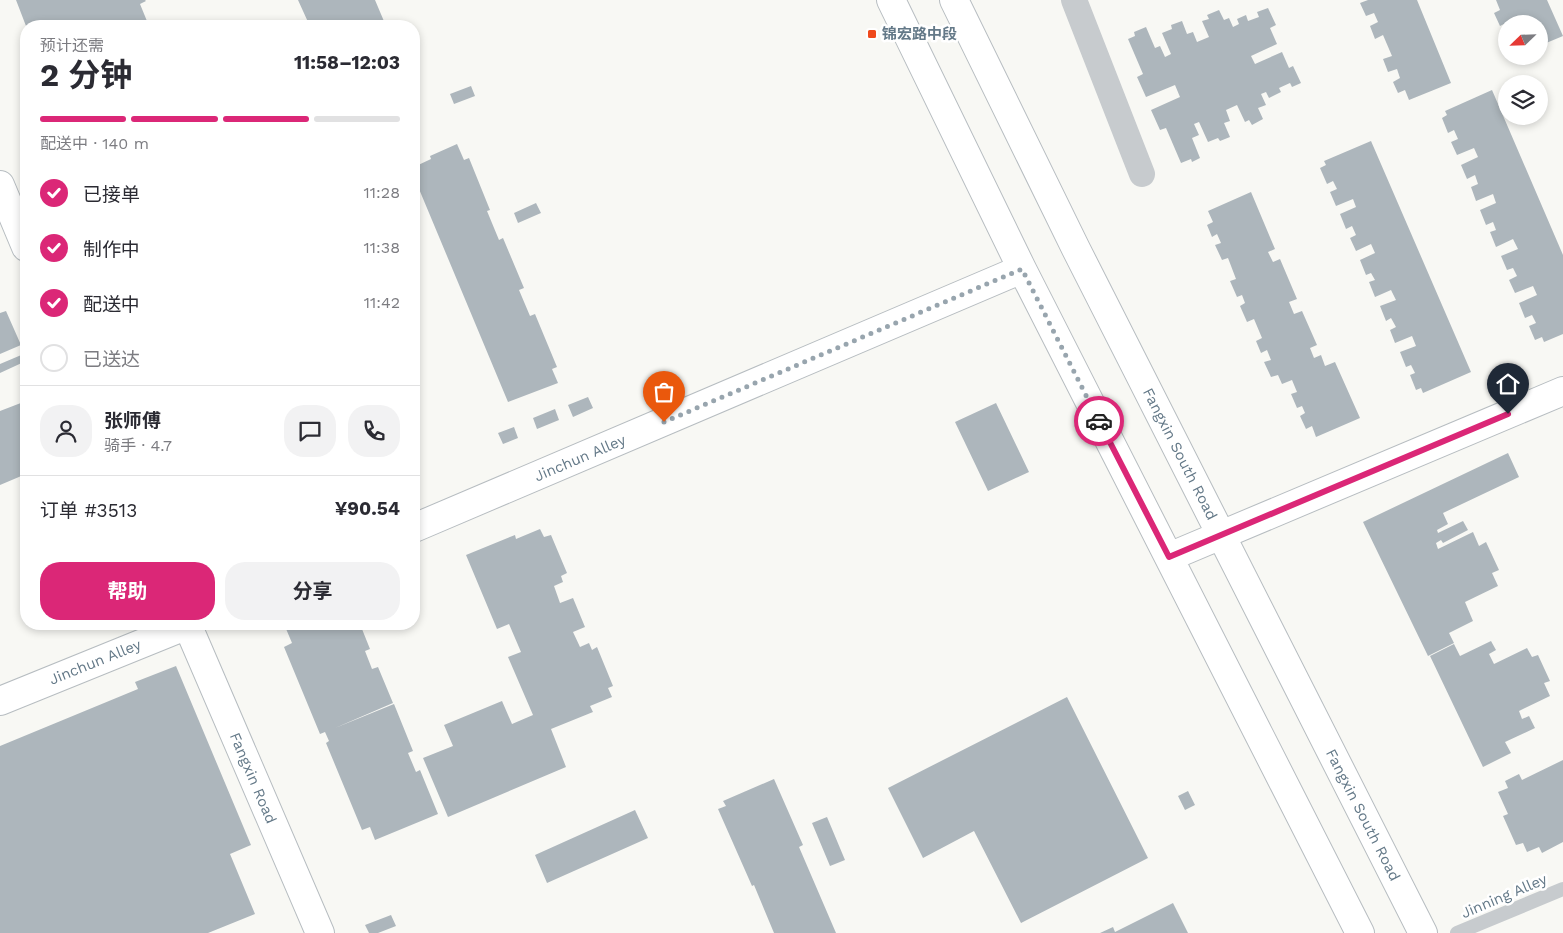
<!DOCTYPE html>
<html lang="zh">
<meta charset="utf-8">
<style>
body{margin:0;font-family:"Work Sans","Noto Sans SC",sans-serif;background:#f2f2f3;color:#2b2b33;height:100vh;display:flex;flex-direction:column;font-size:19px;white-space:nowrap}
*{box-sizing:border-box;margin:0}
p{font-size:16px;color:#7c7c81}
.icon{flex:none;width:28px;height:28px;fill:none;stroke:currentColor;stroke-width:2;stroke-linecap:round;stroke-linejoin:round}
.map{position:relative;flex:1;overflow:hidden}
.side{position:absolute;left:20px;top:20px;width:400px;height:610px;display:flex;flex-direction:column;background:#fff;border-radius:20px;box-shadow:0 2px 8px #0003}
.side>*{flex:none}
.needle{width:32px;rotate:247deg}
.tools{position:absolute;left:1498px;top:15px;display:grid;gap:10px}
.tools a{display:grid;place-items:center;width:50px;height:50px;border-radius:50%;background:#fff;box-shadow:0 2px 8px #0003;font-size:25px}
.pin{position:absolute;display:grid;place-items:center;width:42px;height:42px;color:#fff;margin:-51px -21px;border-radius:50% 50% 50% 0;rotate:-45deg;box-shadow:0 0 5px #0007}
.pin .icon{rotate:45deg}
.courier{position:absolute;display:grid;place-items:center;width:50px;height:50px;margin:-25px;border:4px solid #db2777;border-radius:50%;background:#fff;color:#222;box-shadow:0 1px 6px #0007}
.head em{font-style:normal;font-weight:700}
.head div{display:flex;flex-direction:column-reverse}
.head{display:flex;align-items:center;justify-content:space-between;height:85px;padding:0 20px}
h1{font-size:32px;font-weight:700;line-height:38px}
.bar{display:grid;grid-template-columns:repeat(4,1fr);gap:8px 5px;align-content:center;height:60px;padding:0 20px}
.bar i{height:6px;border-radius:4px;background:#e1e1e2}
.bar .current{background:#db2777}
.bar p{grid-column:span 4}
.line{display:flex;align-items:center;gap:12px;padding:0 20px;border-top:1px solid #e1e1e2}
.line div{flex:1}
.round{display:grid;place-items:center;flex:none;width:52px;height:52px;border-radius:20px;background:#f2f2f3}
ol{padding:0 20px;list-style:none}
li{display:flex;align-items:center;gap:15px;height:55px}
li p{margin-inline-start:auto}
li .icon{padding:5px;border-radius:50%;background:#db2777;color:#fff;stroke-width:4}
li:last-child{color:#7c7c81}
li i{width:28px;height:28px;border:2px solid #e1e1e2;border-radius:50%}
.action{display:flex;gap:10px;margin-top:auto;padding:10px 20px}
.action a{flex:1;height:58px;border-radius:20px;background:#db2777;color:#fff;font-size:20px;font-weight:700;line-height:58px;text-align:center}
.action a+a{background:#f2f2f3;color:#2b2b33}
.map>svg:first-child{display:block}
</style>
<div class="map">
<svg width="1563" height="933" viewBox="0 0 1563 933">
<rect width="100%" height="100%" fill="#f8f8f4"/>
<path fill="#adb6bc" d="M 16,0 L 145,0 L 146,1 L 140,4 L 149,26 L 26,26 Z
M 298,0 L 375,0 L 386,26 L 306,26 L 304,23 L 308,22 Z
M 1368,0 L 1417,0 L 1451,83 L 1409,100 L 1405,90 L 1398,93 L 1393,82 L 1400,78 L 1397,69 L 1388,72 L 1383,59 L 1392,56 L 1383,35 L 1375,39 L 1370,26 L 1378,22 L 1374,13 L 1366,16 L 1360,3 Z
M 1496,0 L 1547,0 L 1563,36 L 1539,46 L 1539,24 L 1506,23 L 1500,26 L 1494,13 L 1500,10 Z
M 1268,8 L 1276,25 L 1270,28 L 1277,44 L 1251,56 L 1255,64 L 1282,52 L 1289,68 L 1293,66 L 1301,83 L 1292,87 L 1290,83 L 1279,88 L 1281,92 L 1269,98 L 1266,92 L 1261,94 L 1266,105 L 1258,108 L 1263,119 L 1252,125 L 1249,120 L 1245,122 L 1237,105 L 1226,110 L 1230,121 L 1224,123 L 1230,137 L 1220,141 L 1218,138 L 1208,142 L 1199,122 L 1194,124 L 1199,135 L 1192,138 L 1200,158 L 1192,162 L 1191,159 L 1181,163 L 1166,128 L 1160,130 L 1151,110 L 1180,97 L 1175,85 L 1146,97 L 1137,77 L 1143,74 L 1128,39 L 1135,36 L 1134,32 L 1146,27 L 1155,48 L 1160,46 L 1165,57 L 1171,54 L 1162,33 L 1172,29 L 1171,25 L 1182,21 L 1187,34 L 1193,32 L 1197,42 L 1209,37 L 1202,21 L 1209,19 L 1207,15 L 1219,10 L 1224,20 L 1229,18 L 1233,27 L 1239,24 L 1237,19 L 1246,15 L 1248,21 L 1259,17 L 1257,12 Z
M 471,86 L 475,96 L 454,104 L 450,94 Z
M 1492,90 L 1563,255 L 1563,334 L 1544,342 L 1542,337 L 1535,340 L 1529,326 L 1536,323 L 1532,315 L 1525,318 L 1519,303 L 1537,295 L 1533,286 L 1515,293 L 1509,280 L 1517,276 L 1513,268 L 1507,270 L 1501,256 L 1518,249 L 1513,239 L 1496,247 L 1490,232 L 1496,230 L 1493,222 L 1486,225 L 1480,210 L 1496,203 L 1493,194 L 1476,201 L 1471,187 L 1478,184 L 1475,175 L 1467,179 L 1461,165 L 1478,157 L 1474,148 L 1457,155 L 1451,142 L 1458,139 L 1454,130 L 1448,133 L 1442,118 L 1447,115 L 1445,111 Z
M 1371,141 L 1471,372 L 1423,393 L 1421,388 L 1416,390 L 1410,375 L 1415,373 L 1411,365 L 1406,367 L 1400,352 L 1416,346 L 1412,336 L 1395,343 L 1390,330 L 1396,327 L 1391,318 L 1386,321 L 1380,306 L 1396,300 L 1391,290 L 1375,297 L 1369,282 L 1375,280 L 1371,273 L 1366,275 L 1360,260 L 1375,253 L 1371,244 L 1356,251 L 1350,238 L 1356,235 L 1352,226 L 1346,229 L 1340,214 L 1356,207 L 1353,199 L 1336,206 L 1330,192 L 1337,189 L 1333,181 L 1327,184 L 1320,168 L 1326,165 L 1324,161 Z
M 457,144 L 464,160 L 469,158 L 490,210 L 487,211 L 499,240 L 503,238 L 524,288 L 519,290 L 530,316 L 535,314 L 557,367 L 552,369 L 558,383 L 508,402 L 414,177 L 414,167 L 431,159 L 430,156 Z
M 1251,192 L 1275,249 L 1268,252 L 1273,262 L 1280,259 L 1297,299 L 1289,302 L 1294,314 L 1302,311 L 1317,345 L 1310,348 L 1314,358 L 1321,355 L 1325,366 L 1335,362 L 1360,418 L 1316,437 L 1312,426 L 1306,429 L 1300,416 L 1305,413 L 1302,406 L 1297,408 L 1291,394 L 1297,392 L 1292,380 L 1282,384 L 1278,375 L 1271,377 L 1264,362 L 1271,360 L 1267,350 L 1261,353 L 1256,341 L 1262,338 L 1254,319 L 1247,322 L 1240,306 L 1245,303 L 1242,295 L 1237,297 L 1230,281 L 1236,279 L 1228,258 L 1222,260 L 1215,245 L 1221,243 L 1217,234 L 1212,237 L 1207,225 L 1213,222 L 1208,211 Z
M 536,203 L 541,213 L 518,223 L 514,213 Z
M 6,311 L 21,345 L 0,354 L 0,313 Z
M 26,353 L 26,361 L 0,373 L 0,364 Z
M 588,397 L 593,408 L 573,417 L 568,405 Z
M 26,401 L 26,474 L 0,485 L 0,411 Z
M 996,403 L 1029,472 L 988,491 L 955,422 Z
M 555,409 L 559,420 L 537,429 L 533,418 Z
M 514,427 L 518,438 L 503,444 L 498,433 Z
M 1508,453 L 1519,477 L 1443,513 L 1448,524 L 1437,530 L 1438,533 L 1463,521 L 1468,530 L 1443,543 L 1441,540 L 1436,543 L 1438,549 L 1473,532 L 1479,546 L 1486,542 L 1499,570 L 1492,573 L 1498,586 L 1465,602 L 1473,621 L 1449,633 L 1454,643 L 1428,656 L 1363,522 Z
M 540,529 L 544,537 L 551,535 L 567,573 L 561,576 L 563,582 L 554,586 L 560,603 L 573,598 L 585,627 L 573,632 L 580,647 L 589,643 L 592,650 L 597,647 L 613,686 L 608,688 L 612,697 L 590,706 L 593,712 L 551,729 L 566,767 L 448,817 L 423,758 L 453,746 L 444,725 L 502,701 L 512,724 L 533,715 L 508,657 L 521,652 L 509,624 L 497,629 L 466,555 L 515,535 L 516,539 Z
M 284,624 L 360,624 L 370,649 L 365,651 L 372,669 L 378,667 L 393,703 L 335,728 L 394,704 L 413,751 L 408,753 L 416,772 L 420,770 L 438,814 L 375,840 L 370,827 L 362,830 L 326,743 L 329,741 L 325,732 L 320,734 L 284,647 L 292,643 Z
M 1491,641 L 1496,650 L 1489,654 L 1494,664 L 1527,648 L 1532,657 L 1538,655 L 1550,681 L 1544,683 L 1550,696 L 1519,711 L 1522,719 L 1529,716 L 1535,728 L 1505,742 L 1511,753 L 1483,767 L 1430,656 L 1454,644 L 1460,656 Z
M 176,666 L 251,845 L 230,854 L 255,914 L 208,933 L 0,933 L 0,746 L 138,689 L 135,682 Z
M 1067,697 L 1148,858 L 1021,923 L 974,831 L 923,858 L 888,788 Z
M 1563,760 L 1563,842 L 1542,853 L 1539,847 L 1527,852 L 1523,843 L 1516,845 L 1503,816 L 1508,814 L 1498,792 L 1508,788 L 1505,781 L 1519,774 L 1522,780 Z
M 774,779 L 803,845 L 799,847 L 836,933 L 774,933 L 754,885 L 752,886 L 718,809 L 726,806 L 723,801 Z
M 1188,791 L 1195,805 L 1185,810 L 1178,796 Z
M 635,810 L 648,838 L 547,883 L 535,855 Z
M 827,817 L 845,860 L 830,866 L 812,823 Z
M 1173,903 L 1188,933 L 1100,933 L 1113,927 L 1115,932 Z
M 391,915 L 396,926 L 378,933 L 369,933 L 365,925 Z"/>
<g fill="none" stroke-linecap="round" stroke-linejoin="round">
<g stroke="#b7bdc1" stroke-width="30">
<path id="secondary" d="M 891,0 L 1022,269 L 1360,933
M 954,0 L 1076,249 L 1423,933
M 0,185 L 26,247
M 414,528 L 1022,269
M 1169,557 L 1563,391
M 187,624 L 320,933
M 0,701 L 190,624"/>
</g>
<path stroke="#c7cbce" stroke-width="14" d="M 1457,933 L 1563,889"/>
<path stroke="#c7cbce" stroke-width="26" d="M 1074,0 L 1142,174"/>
<use href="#secondary" stroke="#fff" stroke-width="28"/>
</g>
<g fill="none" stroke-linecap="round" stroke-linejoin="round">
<path stroke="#98a5ae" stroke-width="5" stroke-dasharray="0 9" d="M 664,422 L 1022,269 L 1099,421"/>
<path stroke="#db2777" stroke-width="6" d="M 1099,421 L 1169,557 L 1508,414"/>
</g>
<rect fill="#f0491c" stroke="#fff" stroke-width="2" x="867" y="29" width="10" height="10" rx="2.5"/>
<g text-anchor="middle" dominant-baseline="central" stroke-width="5" stroke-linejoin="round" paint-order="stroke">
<g font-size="15" font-weight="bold" fill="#647988" stroke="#fff" text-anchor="start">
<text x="882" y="34">锦宏路中段</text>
</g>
<g font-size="15" fill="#647988" stroke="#fff">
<text transform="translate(1180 454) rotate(63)">Fangxin South Road</text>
<text transform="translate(580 458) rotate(-23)">Jinchun Alley</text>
<text transform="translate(95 662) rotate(-22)">Jinchun Alley</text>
<text transform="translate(253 778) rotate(67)">Fangxin Road</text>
<text transform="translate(1363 815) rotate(63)">Fangxin South Road</text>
<text transform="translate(1504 896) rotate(-23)">Jinning Alley</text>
</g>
</g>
</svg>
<div class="tools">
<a><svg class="needle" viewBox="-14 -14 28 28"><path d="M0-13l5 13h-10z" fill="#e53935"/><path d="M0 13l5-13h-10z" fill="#7c7c81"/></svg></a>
<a><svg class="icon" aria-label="layers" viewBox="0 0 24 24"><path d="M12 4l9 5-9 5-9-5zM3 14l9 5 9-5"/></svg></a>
</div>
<div class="pin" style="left:664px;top:422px;background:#ea580c"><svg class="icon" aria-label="bag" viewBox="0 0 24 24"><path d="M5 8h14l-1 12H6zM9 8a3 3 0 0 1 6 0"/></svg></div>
<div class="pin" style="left:1508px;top:414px;background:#1f2937"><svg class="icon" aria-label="home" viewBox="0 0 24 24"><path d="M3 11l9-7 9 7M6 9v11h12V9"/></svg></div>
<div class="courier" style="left:1099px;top:421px"><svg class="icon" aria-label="car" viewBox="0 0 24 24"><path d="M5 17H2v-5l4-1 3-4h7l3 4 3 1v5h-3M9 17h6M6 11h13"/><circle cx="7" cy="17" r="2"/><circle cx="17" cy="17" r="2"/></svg></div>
<section class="side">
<div class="head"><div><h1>2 分钟</h1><p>预计还需</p></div><em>11:58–12:03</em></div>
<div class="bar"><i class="current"></i><i class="current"></i><i class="current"></i><i></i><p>配送中 · 140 m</p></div>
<ol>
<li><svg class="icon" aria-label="check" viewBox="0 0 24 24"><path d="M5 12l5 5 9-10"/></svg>已接单<p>11:28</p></li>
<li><svg class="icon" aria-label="check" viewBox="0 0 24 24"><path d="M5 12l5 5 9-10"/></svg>制作中<p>11:38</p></li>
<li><svg class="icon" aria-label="check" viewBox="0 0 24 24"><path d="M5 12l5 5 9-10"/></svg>配送中<p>11:42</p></li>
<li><i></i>已送达</li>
</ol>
<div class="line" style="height:90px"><a class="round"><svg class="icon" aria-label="person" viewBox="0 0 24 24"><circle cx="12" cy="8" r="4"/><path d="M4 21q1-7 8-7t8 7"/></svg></a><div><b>张师傅</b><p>骑手 · 4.7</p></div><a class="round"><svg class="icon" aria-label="chat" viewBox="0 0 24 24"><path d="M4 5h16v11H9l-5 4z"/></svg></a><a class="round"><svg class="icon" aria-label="phone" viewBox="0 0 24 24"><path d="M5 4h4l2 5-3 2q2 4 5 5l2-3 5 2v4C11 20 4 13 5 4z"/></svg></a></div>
<div class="line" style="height:65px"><div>订单 #3513</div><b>¥90.54</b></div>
<div class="action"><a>帮助</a><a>分享</a></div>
</section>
</div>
